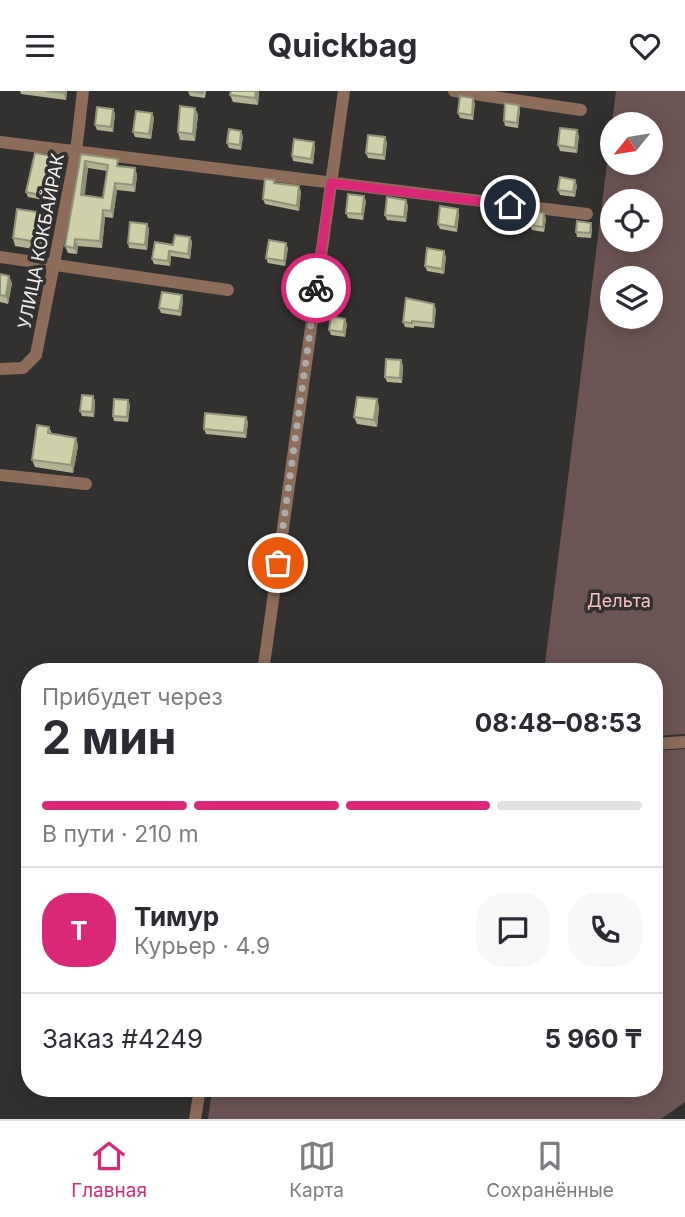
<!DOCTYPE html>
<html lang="ru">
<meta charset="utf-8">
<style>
body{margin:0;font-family:Inter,sans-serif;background:#f7f7f7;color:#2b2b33;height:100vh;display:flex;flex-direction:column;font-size:26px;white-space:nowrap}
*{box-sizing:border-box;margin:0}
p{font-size:23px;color:#7c7c81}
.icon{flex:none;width:38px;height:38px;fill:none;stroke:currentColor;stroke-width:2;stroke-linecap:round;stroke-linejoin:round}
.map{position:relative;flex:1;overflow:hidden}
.details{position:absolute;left:21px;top:572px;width:642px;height:434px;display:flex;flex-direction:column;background:#fff;border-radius:28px;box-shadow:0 4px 18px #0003}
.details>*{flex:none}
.needle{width:46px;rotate:240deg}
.fabs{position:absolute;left:600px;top:21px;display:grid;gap:14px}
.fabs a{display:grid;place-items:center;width:63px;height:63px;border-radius:50%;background:#fff;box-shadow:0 4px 18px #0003;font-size:35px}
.pin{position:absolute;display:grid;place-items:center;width:60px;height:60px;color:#fff;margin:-30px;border:4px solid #fff;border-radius:50%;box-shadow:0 2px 7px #0007}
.courier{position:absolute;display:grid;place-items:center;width:70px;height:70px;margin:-35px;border:5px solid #db2777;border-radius:50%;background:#fff;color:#222;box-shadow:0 2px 9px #0007}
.headline em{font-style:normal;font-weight:700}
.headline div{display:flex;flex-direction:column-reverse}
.headline{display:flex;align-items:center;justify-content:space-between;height:119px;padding:0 21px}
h1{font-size:46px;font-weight:700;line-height:52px}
.bar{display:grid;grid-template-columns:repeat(4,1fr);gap:10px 7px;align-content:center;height:84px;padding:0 21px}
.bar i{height:9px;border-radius:5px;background:#e1e1e2}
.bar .on{background:#db2777}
.bar p{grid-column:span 4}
.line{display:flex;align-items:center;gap:18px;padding:0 21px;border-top:2px solid #e1e1e2}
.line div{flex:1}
.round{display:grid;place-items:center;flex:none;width:74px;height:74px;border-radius:28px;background:#f7f7f7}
header{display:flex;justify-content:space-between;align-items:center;height:91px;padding:0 21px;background:#fff;font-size:32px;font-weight:700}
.dock{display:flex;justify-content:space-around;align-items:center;height:98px;border-top:2px solid #e1e1e2;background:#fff;font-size:19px;color:#7c7c81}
.dock a{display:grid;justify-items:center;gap:4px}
.dock .on{color:#db2777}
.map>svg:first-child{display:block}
</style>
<header><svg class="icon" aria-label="menu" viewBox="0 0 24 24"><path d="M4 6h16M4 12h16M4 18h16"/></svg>Quickbag<svg class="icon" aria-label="heart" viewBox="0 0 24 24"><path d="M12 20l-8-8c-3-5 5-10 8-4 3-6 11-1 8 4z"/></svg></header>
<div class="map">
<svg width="685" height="1028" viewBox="0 0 685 1028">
<rect width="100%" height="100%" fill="#33312f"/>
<path fill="#6d5454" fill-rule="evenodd" d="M 616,0 L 685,0 L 685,643 L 655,645 L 654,581 L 544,581 ZM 612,33 L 651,33 L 651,72 L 612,72 ZM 612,110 L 651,110 L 651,149 L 612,149 ZM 612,187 L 651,187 L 651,226 L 612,226 Z
M 685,658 L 685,1011 L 661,1028 L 208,1028 L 212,998 L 654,998 L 655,660 Z"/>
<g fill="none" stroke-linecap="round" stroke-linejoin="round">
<path stroke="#8d6c5a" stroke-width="12" d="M 454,0 L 581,19
M 0,51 L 587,123
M 0,166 L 228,199
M 0,278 L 23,277 L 36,264 L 76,61 L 83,0
M 0,384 L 86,393
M 263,581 L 344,0
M 654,653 L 685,651
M 195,1028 L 200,998"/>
</g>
<path fill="#b1b392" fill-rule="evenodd" d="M 20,0 L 67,0 L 66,9 L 21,3 Z
M 188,0 L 206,0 L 205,7 L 190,5 Z
M 259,0 L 258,14 L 233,11 L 230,4 Z
M 475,12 L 473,29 L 460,27 L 458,22 Z
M 195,17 L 198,24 L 195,50 L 180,49 L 178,41 Z
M 113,18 L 115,23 L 113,41 L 97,39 L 95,34 Z
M 520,19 L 518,37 L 505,35 L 504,30 Z
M 152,22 L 154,27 L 151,48 L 135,46 L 133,41 Z
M 579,44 L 577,62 L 560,60 L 558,54 Z
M 243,45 L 241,59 L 229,57 L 227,52 Z
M 387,51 L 385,69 L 368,67 L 366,62 Z
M 315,56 L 313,73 L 293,70 L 292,65 Z
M 81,63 L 120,75 L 135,77 L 137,84 L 135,101 L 117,99 L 113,127 L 105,126 L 102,157 L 78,155 L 77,163 L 68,162 L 65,155 ZM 88,77 L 107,80 L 103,107 L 84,104 Z
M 52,65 L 53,70 L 43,109 L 28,106 L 26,101 Z
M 577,94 L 575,106 L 560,104 L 558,99 Z
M 301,100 L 299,120 L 265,113 L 263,108 Z
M 366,110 L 363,129 L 348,127 L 346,122 Z
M 408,114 L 406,131 L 387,129 L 385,124 Z
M 459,123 L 457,141 L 440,138 L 438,133 Z
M 546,127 L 544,141 L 532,139 L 530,134 Z
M 40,129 L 40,132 L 49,140 L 46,160 L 15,155 L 13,147 Z
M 147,133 L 149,138 L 147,159 L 129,157 L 128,152 Z
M 592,137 L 591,147 L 577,146 L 576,141 Z
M 190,146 L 192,151 L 190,168 L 171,165 L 170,175 L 154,173 L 152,168 L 173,154 Z
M 288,157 L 285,175 L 268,172 L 266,167 Z
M 446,165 L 444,183 L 427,180 L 425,175 Z
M 0,183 L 12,192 L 8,213 L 0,211 Z
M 183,209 L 181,225 L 161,222 L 159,217 Z
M 436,218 L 434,237 L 414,235 L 414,237 L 405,236 L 403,231 Z
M 347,233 L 345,246 L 331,244 L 329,239 Z
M 403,274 L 402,292 L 387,291 L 385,286 Z
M 93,305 L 95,310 L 94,326 L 82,325 L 80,320 Z
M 377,308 L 379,316 L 377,336 L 357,333 L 354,326 Z
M 128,309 L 130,314 L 128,331 L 114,330 L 113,325 Z
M 246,326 L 248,331 L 246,347 L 206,343 L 204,338 Z
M 49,336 L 52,343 L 76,347 L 78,355 L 73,382 L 35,376 L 32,369 Z"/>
<path fill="#909277" d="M 64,0 L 67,0 L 66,9 L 63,2 Z
M 256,0 L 259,0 L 258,14 L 255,7 Z
M 473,7 L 475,12 L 473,29 L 472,24 Z
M 519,14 L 520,19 L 518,37 L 517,32 Z
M 195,17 L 198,24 L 195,50 L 193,43 Z
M 113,18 L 115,23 L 113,41 L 111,36 Z
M 152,22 L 154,27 L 151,48 L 149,43 Z
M 577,39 L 579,44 L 577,62 L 575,57 Z
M 241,40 L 243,45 L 241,59 L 240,54 Z
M 385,46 L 387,51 L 385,69 L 383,64 Z
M 314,51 L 315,56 L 313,73 L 311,68 Z
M 52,65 L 53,70 L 43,109 L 41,104 Z
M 85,70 L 88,77 L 84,111 L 81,104 Z
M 135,77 L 137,84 L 135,101 L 133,94 Z
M 575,89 L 577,94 L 575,106 L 573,101 Z
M 115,92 L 117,99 L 113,127 L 111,120 Z
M 299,95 L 301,100 L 299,120 L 297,115 Z
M 364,105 L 366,110 L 363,129 L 362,123 Z
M 406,109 L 408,114 L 406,131 L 404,126 Z
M 458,118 L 459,123 L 457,141 L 455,136 Z
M 103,119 L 105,126 L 102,157 L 100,150 Z
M 38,121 L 40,129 L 39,138 L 36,131 Z
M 544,122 L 546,127 L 544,141 L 543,136 Z
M 591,132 L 592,137 L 591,147 L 590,142 Z
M 47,133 L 49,140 L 46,160 L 43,152 Z
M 147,133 L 149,138 L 147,159 L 145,154 Z
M 190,146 L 192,151 L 190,168 L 188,163 Z
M 75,148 L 78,155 L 77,163 L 74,157 Z
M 286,152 L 288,157 L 285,175 L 284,170 Z
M 169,160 L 171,165 L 170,175 L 168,170 Z
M 444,160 L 446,165 L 444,183 L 442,178 Z
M 9,185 L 12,192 L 8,213 L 6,205 Z
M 182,204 L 183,209 L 181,225 L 179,220 Z
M 434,213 L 436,218 L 434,237 L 433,232 Z
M 345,228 L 347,233 L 345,246 L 343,241 Z
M 401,269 L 403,274 L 402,292 L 400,287 Z
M 93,305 L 95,310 L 94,326 L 92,321 Z
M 377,308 L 379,316 L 377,336 L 374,329 Z
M 128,309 L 130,314 L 128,331 L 127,326 Z
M 246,326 L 248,331 L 246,347 L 244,342 Z
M 76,347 L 78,355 L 73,382 L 71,374 Z"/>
<path fill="#ced0aa" stroke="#909277" stroke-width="2" fill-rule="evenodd" d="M 46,0 L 64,0 L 63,2 Z
M 188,0 L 203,0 L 203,2 Z
M 231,0 L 256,0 L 255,7 L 230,4 Z
M 460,5 L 473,7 L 472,24 L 458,22 Z
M 505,12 L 519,14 L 517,32 L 504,30 Z
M 180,15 L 195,17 L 193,43 L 178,41 Z
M 97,16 L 113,18 L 111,36 L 95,34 Z
M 136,20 L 152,22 L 149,43 L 133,41 Z
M 560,37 L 577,39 L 575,57 L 558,54 Z
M 229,38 L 241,40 L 240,54 L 227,52 Z
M 368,44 L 385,46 L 383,64 L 366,62 Z
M 294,48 L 314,51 L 311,68 L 292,65 Z
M 35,62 L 52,65 L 41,104 L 26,101 Z
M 81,63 L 118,68 L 117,75 L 135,77 L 133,94 L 115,92 L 111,120 L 103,119 L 100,150 L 75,148 L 74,157 L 65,155 ZM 85,70 L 108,74 L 103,107 L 81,104 Z
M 560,86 L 575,89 L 573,101 L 558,99 Z
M 265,88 L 274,89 L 274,92 L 299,95 L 297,115 L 263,108 Z
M 348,103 L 364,105 L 362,123 L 346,122 Z
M 387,106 L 406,109 L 404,126 L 385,124 Z
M 440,115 L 458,118 L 455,136 L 438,133 Z
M 17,118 L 38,121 L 36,131 L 47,133 L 43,152 L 13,147 Z
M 532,120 L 544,122 L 543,136 L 530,134 Z
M 577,130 L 591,132 L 590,142 L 576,141 Z
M 130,131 L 147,133 L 145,154 L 128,152 Z
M 175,144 L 190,146 L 188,163 L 169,160 L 168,170 L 152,168 L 155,151 L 173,154 Z
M 269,149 L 286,152 L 284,170 L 266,167 Z
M 427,157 L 444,160 L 442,178 L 425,175 Z
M 0,183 L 9,185 L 6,205 L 0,204 Z
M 162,201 L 182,204 L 179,220 L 159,217 Z
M 406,207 L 434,213 L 433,232 L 412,230 L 412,232 L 403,231 Z
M 331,225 L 345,228 L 343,241 L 329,239 Z
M 386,268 L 401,269 L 400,287 L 385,286 Z
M 82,304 L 93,305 L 92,321 L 80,320 Z
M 357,306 L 377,308 L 374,329 L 354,326 Z
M 114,308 L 128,309 L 127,326 L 113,325 Z
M 205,322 L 246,326 L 244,342 L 204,338 Z
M 37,334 L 49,336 L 48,342 L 76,347 L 71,374 L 32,369 Z"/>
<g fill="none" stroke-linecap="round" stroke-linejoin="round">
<path stroke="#aeacaa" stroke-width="7" stroke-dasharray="0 12.6" d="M 278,472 L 316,197"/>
<path stroke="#db2777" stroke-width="9" d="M 316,197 L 331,92 L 510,114"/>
</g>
<g text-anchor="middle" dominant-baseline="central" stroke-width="7" stroke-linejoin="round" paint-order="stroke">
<g font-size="18" fill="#f0efed" stroke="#33312f">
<text transform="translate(41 150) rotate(-79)">УЛИЦА КОКБАЙРАК</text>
</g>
<g font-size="18" fill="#f8c0c0" stroke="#33312f">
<text x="619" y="509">Дельта</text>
</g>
</g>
</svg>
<div class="fabs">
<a><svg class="needle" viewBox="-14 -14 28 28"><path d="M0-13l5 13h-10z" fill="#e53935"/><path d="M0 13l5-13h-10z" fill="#7c7c81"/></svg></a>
<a><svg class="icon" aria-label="locate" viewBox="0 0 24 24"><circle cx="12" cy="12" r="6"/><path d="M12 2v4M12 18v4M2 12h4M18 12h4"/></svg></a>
<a><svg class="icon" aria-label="layers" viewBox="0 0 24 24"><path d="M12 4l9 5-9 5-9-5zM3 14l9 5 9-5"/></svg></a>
</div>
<div class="pin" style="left:278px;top:472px;background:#ea580c"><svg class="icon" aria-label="bag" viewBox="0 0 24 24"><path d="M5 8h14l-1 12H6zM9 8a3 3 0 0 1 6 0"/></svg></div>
<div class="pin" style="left:510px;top:114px;background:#1f2937"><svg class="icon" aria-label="home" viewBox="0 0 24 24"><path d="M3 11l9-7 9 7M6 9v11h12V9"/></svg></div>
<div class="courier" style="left:316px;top:197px"><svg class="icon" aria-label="bike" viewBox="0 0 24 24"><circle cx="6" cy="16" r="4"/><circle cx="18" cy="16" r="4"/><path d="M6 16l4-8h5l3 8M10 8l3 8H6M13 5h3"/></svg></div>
<section class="details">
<div class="headline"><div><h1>2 мин</h1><p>Прибудет через</p></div><em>08:48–08:53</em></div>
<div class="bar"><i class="on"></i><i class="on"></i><i class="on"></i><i></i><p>В пути · 210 m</p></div>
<div class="line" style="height:126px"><b class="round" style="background:#db2777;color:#fff">Т</b><div><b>Тимур</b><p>Курьер · 4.9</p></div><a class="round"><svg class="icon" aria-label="chat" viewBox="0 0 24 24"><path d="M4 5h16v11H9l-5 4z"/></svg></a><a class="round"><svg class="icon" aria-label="phone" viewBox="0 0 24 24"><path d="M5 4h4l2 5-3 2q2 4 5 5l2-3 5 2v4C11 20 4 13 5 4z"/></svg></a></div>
<div class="line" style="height:91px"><div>Заказ #4249</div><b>5 960 ₸</b></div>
</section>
</div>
<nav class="dock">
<a class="on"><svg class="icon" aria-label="home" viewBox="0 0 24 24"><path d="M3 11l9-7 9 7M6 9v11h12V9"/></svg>Главная</a>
<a><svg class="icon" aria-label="map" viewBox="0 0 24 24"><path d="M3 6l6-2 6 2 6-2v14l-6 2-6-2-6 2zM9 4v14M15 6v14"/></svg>Карта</a>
<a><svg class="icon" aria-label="saved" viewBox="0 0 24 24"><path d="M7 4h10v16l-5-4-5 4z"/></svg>Сохранённые</a>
</nav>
